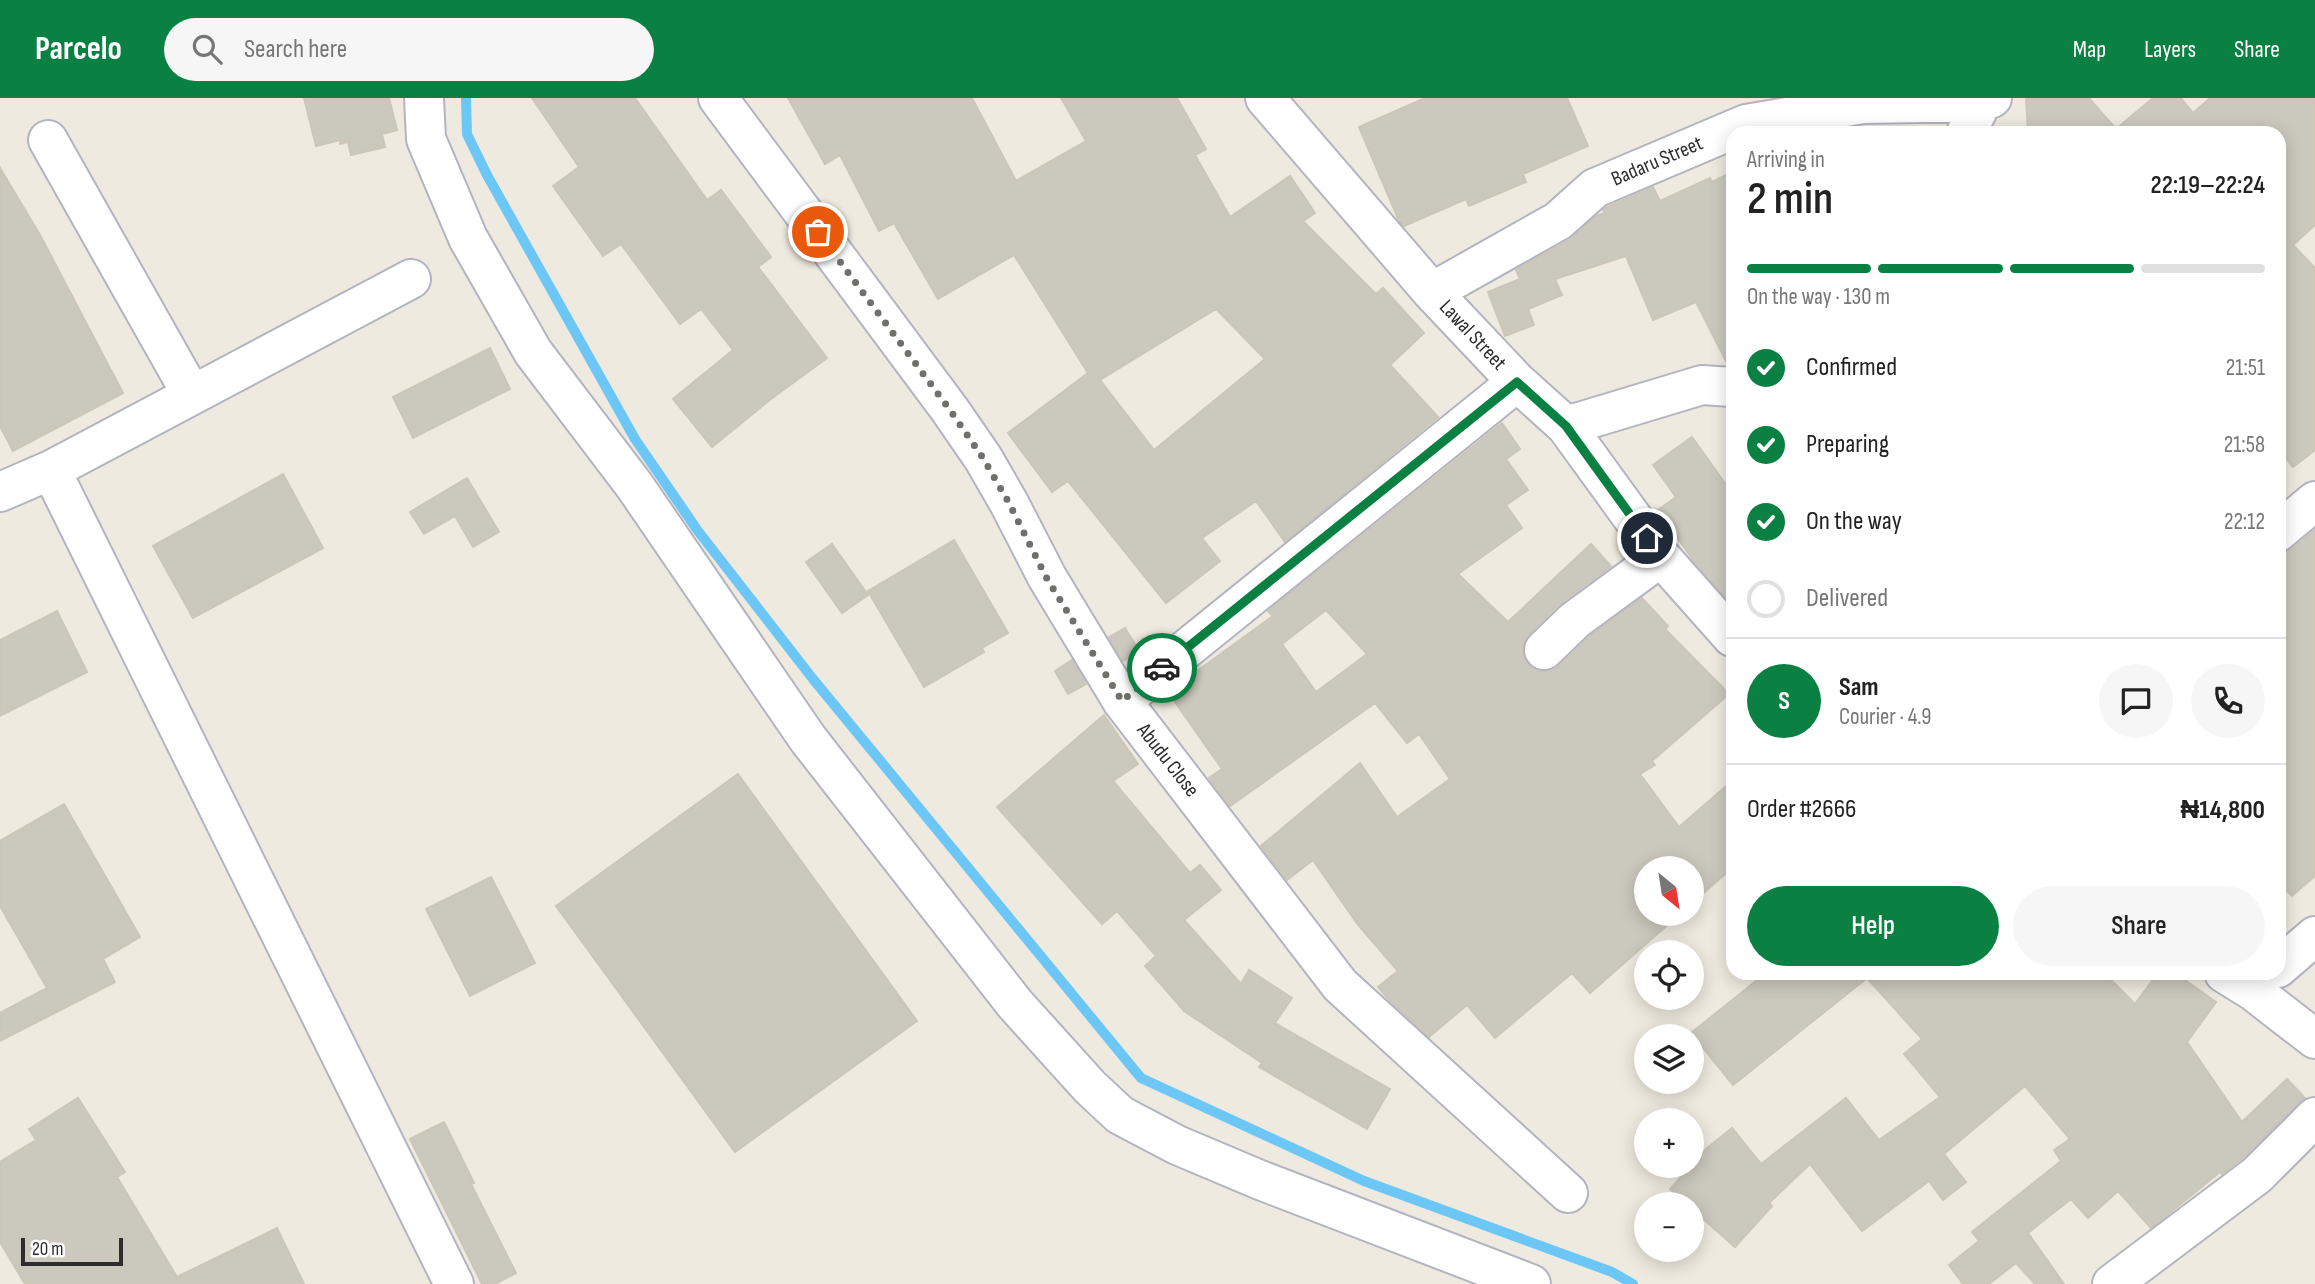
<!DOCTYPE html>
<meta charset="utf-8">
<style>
body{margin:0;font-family:"Sofia Sans Condensed",sans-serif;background:#f6f6f6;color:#222;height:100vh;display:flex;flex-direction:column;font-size:26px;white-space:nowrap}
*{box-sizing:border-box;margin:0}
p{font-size:23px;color:#767676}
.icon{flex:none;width:38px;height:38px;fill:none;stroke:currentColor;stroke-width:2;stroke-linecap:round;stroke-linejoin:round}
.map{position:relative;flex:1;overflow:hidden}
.side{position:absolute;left:1726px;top:28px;width:560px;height:854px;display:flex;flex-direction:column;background:#fff;border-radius:21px;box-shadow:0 4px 18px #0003}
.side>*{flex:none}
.needle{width:46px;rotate:150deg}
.controls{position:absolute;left:1634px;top:758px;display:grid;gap:14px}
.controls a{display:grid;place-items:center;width:70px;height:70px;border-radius:50%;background:#fff;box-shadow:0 4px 18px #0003;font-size:35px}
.scale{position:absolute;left:21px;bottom:18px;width:102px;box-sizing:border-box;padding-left:7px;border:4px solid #2d2d2d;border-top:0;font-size:19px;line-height:24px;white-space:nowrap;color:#2d2d2d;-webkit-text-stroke:5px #fff;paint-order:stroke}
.pin{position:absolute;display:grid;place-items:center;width:60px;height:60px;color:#fff;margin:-30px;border:4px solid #fff;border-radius:50%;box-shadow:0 2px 7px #0007}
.courier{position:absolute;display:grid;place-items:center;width:70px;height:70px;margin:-35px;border:5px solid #0b8043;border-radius:50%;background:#fff;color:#222;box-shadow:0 2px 9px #0007}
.summary em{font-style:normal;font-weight:600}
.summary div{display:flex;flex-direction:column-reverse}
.summary{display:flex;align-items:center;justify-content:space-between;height:119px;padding:0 21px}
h1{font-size:46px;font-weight:600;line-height:52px}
.bar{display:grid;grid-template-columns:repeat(4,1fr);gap:10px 7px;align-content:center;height:84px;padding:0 21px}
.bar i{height:9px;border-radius:5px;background:#e0e0e0}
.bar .selected{background:#0b8043}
.bar p{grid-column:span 4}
.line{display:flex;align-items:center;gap:18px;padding:0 21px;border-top:2px solid #e0e0e0}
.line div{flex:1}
.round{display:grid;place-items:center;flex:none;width:74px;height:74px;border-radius:37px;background:#f6f6f6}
ol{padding:0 21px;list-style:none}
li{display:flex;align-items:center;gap:21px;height:77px}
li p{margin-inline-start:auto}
li .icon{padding:7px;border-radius:50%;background:#0b8043;color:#fff;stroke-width:4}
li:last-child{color:#767676}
li i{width:38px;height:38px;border:4px solid #e0e0e0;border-radius:50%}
.primary-button{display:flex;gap:14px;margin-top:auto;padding:14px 21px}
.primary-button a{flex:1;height:80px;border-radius:42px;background:#0b8043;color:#fff;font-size:28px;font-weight:600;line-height:80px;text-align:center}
.primary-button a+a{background:#f6f6f6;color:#222}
header{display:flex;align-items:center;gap:42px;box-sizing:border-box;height:98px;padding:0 35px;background:#0b8043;color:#fff}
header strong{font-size:33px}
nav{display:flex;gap:38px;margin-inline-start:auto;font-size:24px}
.search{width:490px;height:63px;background:#f6f6f6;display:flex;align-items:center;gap:18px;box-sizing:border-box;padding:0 24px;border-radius:38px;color:#767676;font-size:26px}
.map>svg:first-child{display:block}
</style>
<header>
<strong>Parcelo</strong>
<div class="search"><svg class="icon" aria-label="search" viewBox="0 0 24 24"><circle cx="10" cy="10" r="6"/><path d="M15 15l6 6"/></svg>Search here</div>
<nav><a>Map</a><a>Layers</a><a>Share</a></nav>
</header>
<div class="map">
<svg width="2315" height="1186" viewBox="0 0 2315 1186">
<rect width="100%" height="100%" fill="#efeadf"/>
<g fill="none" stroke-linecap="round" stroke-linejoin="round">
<path stroke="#6cc7f7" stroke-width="10" d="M 466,0 L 467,36 L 487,77 L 635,341 L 698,433 L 813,581 L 1141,980 L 1364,1083 L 1612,1174 L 1633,1186"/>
</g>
<path fill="#cbc8bd" stroke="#cbc6b8" stroke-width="2" fill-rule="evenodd" d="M 304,0 L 389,0 L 397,32 L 382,36 L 385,49 L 351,57 L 348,44 L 340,46 L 340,42 L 316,48 Z
M 532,0 L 635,0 L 707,102 L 721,92 L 771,159 L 758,169 L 827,260 L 771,301 L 712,349 L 673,301 L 733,252 L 701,211 L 680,226 L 621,146 L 603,158 L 553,88 L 579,69 Z
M 788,0 L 972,0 L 1016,83 L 1086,43 L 1061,0 L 1177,0 L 1206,51 L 1195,57 L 1230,119 L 1290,78 L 1315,115 L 1303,123 L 1376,196 L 1383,190 L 1424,235 L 1390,267 L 1438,319 L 1285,444 L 1256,403 L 1202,440 L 1220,463 L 1166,505 L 1072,388 L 1068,383 L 1052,394 L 1008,335 L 1088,275 L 1014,157 L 938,201 L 894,125 L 879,133 L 840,57 L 825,66 ZM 1216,211 L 1265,261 L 1154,352 L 1100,282 Z
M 1425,0 L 1567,0 L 1588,48 L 1523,76 L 1526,84 L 1469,108 L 1466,101 L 1404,128 L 1399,123 L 1359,29 Z
M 2026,0 L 2089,0 L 2116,31 L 2153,0 L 2181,0 L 2193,15 L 2210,0 L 2315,0 L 2315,127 L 2293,147 L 2315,170 L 2315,352 L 2293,369 L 2278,351 L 2278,35 L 2028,35 Z
M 0,70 L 40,137 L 123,295 L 13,353 L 0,328 Z
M 1732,74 L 1732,267 L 1728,267 L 1696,204 L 1653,222 L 1626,158 L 1555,181 L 1562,197 L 1528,211 L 1534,227 L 1505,238 L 1488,194 L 1520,181 L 1516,172 L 1569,142 L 1596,118 L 1605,115 L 1603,112 L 1607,109 L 1653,89 L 1660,103 L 1710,80 L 1712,84 Z
M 490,250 L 510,291 L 413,340 L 393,299 Z
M 1502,325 L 1520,351 L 1506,361 L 1528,392 L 1506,407 L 1522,430 L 1458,476 L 1508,524 L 1591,446 L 1611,468 L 1562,504 L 1528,537 L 1523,547 L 1523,558 L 1529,568 L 1539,573 L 1550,573 L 1559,568 L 1589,539 L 1642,500 L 1668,528 L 1665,531 L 1729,596 L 1652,663 L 1655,667 L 1640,676 L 1679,729 L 1732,683 L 1732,770 L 1692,805 L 1692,770 L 1647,770 L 1647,816 L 1680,816 L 1590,895 L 1572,875 L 1495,940 L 1467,907 L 1429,939 L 1390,903 L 1378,889 L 1398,873 L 1358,827 L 1313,762 L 1287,782 L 1261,748 L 1360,665 L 1397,719 L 1450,681 L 1419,636 L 1407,645 L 1375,605 L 1230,708 L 1209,680 L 1222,671 L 1168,594 L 1273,518 L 1268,513 ZM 1326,512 L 1367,556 L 1316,594 L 1282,546 Z
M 1692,339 L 1732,395 L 1732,507 L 1693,462 L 1658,412 L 1676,399 L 1653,367 Z
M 283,376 L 323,450 L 193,520 L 153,448 Z
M 467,380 L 499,434 L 473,449 L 455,418 L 424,436 L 410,414 Z
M 2315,432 L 2315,778 L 2292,798 L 2278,784 L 2278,455 L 2292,451 Z
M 954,442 L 1008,535 L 982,550 L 984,554 L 924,589 L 868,493 Z
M 832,446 L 868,497 L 842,515 L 806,464 Z
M 57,513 L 87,574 L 0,618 L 0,542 Z
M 1125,530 L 1139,553 L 1123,563 L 1109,539 Z
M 1072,562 L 1086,586 L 1068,596 L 1055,573 Z
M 1104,617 L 1138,666 L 1113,683 L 1190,775 L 1200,767 L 1221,792 L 1184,822 L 1241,886 L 1249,872 L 1292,900 L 1275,925 L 1390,991 L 1367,1031 L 1259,969 L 1262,965 L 1184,913 L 1145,868 L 1156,858 L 1117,813 L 1102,826 L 997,709 Z
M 738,676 L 917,923 L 735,1054 L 556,808 Z
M 64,706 L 140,839 L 103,861 L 115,884 L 0,943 L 0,915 L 47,890 L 0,808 L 0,743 Z
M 491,779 L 535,865 L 470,898 L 426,811 Z
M 1766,875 L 2104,875 L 2135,906 L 2158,875 L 2175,875 L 2216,904 L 2187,944 L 2242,1024 L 2287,981 L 2305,1000 L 2243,1060 L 2222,1076 L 2220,1074 L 2151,1130 L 2118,1093 L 2088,1120 L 2071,1101 L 2028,1135 L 2064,1186 L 2035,1186 L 2016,1165 L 1989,1186 L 1963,1186 L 1949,1167 L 1979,1143 L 1972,1134 L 2061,1063 L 2054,1052 L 2070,1041 L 2025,988 L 1944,1056 L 1966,1084 L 1943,1102 L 1929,1083 L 1862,1133 L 1810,1066 L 1769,1105 L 1772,1108 L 1735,1149 L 1692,1111 L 1692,1106 L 1686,1106 L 1670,1091 L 1706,1051 L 1732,1030 L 1761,1066 L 1846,1000 L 1879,1042 L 1940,999 L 1904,956 L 1922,941 L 1867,880 L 1733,987 L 1691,935 Z
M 78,1000 L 125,1074 L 117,1079 L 177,1179 L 277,1130 L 304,1186 L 25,1186 L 0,1144 L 0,1064 L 36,1042 L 29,1031 Z
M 444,1024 L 474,1085 L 471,1086 L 516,1175 L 495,1186 L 482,1186 L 410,1041 Z"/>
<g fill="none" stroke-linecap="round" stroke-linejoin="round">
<g stroke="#b3b4c1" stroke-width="42">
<path id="minor" d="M 424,0 L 426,41 L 468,140 L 533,254 L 634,387 L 808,641 L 1015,906 L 1090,989 L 1120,1017 L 1177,1047 L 1260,1082 L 1531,1186
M 718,0 L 950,312 L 983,360 L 1009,405 L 1047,479 L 1122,603 L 1340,887 L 1568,1095
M 1265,0 L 1432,194 L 1517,284 L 1566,328 L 1661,459 L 1732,539
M 1966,35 L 1982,4
M 48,42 L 192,297
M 1432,194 L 1558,123 L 1595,90 L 1746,26 L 1863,6 L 1982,4 L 1992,0
M 1566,328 L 1702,287 L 1732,289
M 51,372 L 454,1186
M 0,394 L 51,372 L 411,181
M 2278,434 L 2315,403
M 1544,552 L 1575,522 L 1661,459
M 1122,603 L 1517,284
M 2278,870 L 2315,838
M 2224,875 L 2253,893 L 2315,941
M 2112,1186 L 2257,1077 L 2315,1019"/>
</g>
<use href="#minor" stroke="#fff" stroke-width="38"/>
</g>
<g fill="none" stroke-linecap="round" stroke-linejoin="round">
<path stroke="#716f6b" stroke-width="7" stroke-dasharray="0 12.6" d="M 818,134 L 950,312 L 983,360 L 1009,405 L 1046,479 L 1122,603 L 1162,570"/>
<path stroke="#0b8043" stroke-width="9" d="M 1162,570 L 1517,284 L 1566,328 L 1647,440"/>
</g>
<g text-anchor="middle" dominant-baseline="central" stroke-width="5" stroke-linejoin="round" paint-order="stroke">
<g font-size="21" fill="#2d2d2d" stroke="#fff">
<text transform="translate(1657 63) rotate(-23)">Badaru Street</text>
<text transform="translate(1473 237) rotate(47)">Lawal Street</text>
<text transform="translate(1168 662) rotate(52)">Abudu Close</text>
</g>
</g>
</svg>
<div class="controls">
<a><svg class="needle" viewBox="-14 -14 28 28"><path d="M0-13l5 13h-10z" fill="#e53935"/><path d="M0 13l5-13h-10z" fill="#767676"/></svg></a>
<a><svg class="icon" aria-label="locate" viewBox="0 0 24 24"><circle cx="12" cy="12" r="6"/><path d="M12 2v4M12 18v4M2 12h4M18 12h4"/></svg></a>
<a><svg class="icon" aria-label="layers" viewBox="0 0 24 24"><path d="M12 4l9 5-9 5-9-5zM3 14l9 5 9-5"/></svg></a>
<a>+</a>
<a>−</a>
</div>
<div class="scale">20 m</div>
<div class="pin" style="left:818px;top:134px;background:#ea580c"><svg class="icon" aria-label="bag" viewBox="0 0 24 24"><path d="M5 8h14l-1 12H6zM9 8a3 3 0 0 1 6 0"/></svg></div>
<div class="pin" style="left:1647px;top:440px;background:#1f2937"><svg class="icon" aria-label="home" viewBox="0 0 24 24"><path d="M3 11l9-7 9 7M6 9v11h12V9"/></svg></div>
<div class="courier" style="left:1162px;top:570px"><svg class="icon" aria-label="car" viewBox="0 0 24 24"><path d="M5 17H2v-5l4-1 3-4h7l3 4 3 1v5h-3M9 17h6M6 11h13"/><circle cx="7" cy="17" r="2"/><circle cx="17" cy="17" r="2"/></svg></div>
<section class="side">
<div class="summary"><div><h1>2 min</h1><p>Arriving in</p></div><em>22:19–22:24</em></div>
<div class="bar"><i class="selected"></i><i class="selected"></i><i class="selected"></i><i></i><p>On the way · 130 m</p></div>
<ol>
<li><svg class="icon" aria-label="check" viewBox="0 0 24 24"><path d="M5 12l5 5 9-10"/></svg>Confirmed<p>21:51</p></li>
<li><svg class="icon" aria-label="check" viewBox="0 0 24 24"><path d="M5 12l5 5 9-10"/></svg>Preparing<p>21:58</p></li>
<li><svg class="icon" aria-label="check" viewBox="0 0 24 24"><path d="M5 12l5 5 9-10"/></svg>On the way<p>22:12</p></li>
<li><i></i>Delivered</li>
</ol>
<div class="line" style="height:126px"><b class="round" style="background:#0b8043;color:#fff">S</b><div><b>Sam</b><p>Courier · 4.9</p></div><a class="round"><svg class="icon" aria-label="chat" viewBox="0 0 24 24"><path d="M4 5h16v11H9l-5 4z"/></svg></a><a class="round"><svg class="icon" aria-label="phone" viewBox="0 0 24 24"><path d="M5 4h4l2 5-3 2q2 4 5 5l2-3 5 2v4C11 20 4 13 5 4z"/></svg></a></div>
<div class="line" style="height:91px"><div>Order #2666</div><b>₦14,800</b></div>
<div class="primary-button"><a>Help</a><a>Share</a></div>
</section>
</div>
